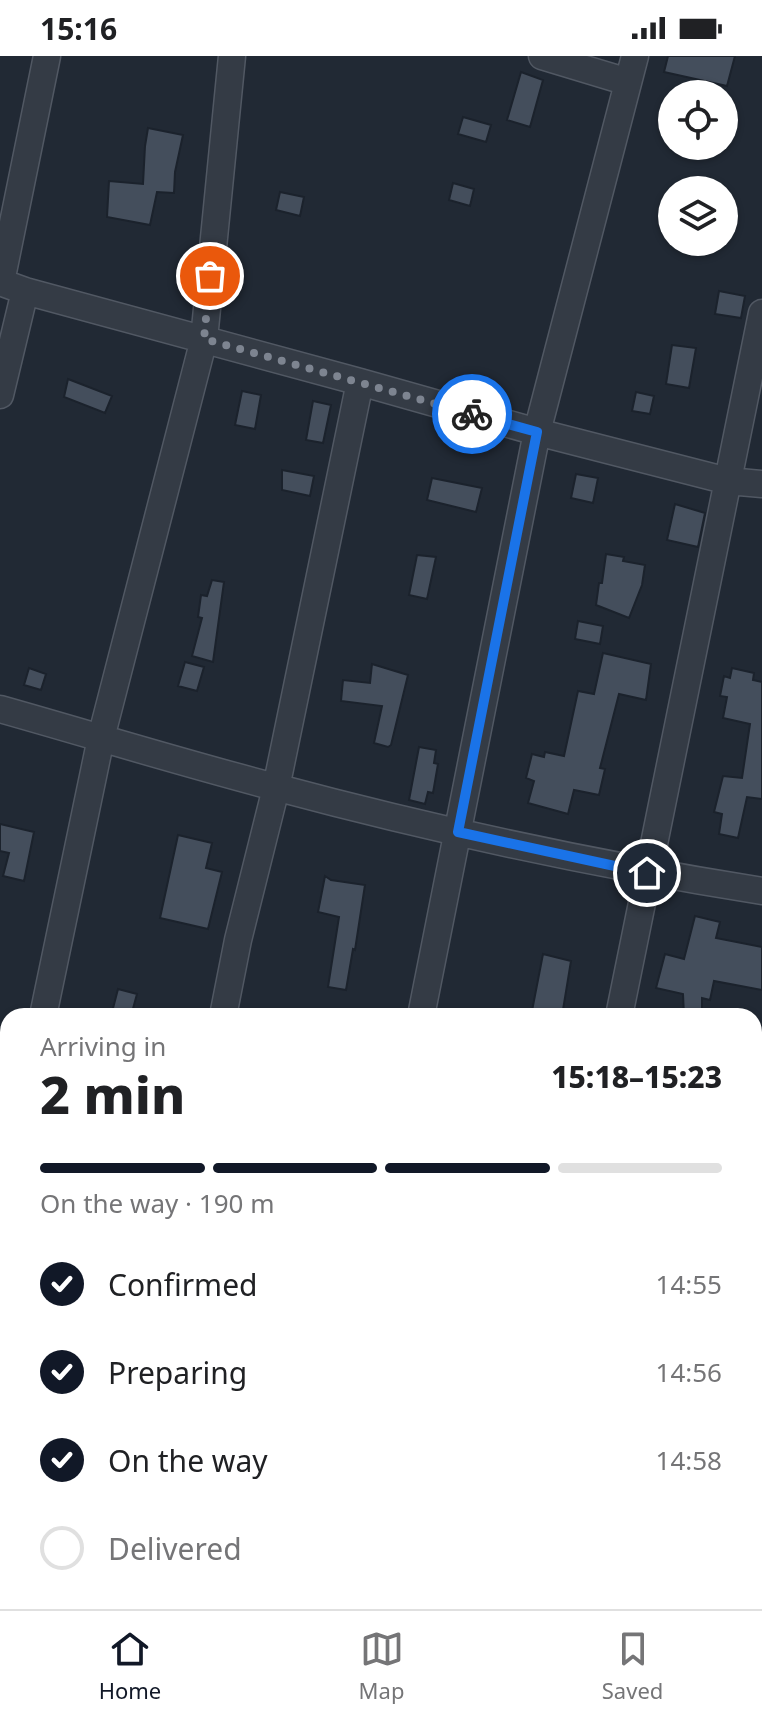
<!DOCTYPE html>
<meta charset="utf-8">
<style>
body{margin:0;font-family:"Noto Sans",sans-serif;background:#f6f6f6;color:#202124;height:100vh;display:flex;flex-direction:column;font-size:30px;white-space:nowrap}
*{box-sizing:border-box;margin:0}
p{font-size:26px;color:#757577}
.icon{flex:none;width:44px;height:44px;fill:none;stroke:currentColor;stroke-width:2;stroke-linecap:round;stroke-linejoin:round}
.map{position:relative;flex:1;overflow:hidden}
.panel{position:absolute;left:0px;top:952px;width:762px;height:602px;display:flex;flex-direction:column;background:#fff;border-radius:24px 24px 0 0;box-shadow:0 2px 6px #0004}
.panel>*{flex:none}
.tools{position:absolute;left:658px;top:24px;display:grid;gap:16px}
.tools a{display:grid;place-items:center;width:80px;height:80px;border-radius:50%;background:#fff;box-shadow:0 2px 6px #0004;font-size:40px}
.pin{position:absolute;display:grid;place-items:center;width:68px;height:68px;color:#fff;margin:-34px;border:4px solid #fff;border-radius:50%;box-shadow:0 2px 8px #0007}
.courier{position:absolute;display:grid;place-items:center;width:80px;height:80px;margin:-40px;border:6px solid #1a73e8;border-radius:50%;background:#fff;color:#222;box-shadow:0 2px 10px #0007}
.head em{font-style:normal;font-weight:800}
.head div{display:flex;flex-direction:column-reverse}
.head{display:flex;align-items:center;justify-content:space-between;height:136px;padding:0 40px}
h1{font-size:52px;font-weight:800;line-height:60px}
.bar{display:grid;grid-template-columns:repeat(4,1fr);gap:12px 8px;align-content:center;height:96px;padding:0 40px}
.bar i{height:10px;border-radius:6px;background:#e0e0e0}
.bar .active{background:#111827}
.bar p{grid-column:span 4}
ol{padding:0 40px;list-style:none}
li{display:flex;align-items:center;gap:24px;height:88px}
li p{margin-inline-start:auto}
li .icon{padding:8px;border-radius:50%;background:#111827;color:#fff;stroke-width:4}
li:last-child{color:#757577}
li i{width:44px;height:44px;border:4px solid #e0e0e0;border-radius:50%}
.status{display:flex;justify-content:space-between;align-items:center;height:56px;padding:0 40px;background:#fff;direction:ltr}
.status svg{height:22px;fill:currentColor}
.tabs{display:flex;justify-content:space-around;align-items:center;height:112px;border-top:2px solid #e0e0e0;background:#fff;font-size:22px;color:#757577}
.tabs a{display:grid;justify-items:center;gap:4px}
.tabs .active{color:#111827}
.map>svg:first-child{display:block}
</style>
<div class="status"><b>15:16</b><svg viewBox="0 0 49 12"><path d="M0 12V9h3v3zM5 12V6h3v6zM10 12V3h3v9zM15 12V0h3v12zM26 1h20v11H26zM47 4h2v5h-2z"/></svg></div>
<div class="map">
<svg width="762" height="1553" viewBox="0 0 762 1553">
<rect width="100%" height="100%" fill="#212934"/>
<path fill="#444e5c" stroke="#1b222c" stroke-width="2" d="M 668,0 L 735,0 L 727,30 L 664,16 Z
M 521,16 L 543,24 L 530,71 L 507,64 Z
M 463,61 L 491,69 L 486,86 L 458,78 Z
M 148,72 L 183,79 L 175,116 L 174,137 L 157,136 L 150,169 L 107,161 L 109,125 L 143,128 L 145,90 Z
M 453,127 L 474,133 L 470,150 L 449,144 Z
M 280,136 L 304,141 L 300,160 L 276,154 Z
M 719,235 L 745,240 L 741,262 L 715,258 Z
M 672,289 L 696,292 L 689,332 L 666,328 Z
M 68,323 L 112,340 L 105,357 L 64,341 Z
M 242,335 L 261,339 L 255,373 L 235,369 Z
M 636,336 L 654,340 L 650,358 L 632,355 Z
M 313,345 L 331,349 L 323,387 L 306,384 Z
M 282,414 L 314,420 L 310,440 L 282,434 Z
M 576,418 L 598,422 L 593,447 L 571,442 Z
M 432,422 L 482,432 L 476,456 L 427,444 Z
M 675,448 L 705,457 L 698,491 L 667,484 Z
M 606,498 L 624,501 L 623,505 L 645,509 L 642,529 L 629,562 L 596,549 L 599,527 L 602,527 Z
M 417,499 L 436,501 L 427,543 L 409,539 Z
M 212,524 L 224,526 L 213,606 L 192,600 L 202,562 L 198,561 L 201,539 L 207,540 Z
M 578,565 L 603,570 L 600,588 L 575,583 Z
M 603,597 L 651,608 L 646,644 L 619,638 L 600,712 L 605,713 L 599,739 L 574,734 L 568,758 L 528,747 L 534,725 L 526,722 L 532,698 L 544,701 L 545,696 L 564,700 L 578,635 L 594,638 Z
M 185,606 L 204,611 L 197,635 L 178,630 Z
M 372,608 L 408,619 L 391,689 L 388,691 L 374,687 L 382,650 L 341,645 L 343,624 L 370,627 Z
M 29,612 L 46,618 L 41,634 L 24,629 Z
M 732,612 L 754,617 L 753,624 L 762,626 L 762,743 L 747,741 L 738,782 L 719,778 L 722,758 L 714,756 L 723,720 L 742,722 L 750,668 L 723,662 L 727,641 L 720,640 L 724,620 L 730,622 Z
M 419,691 L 436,694 L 434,707 L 438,708 L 433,737 L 428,736 L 425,748 L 409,744 Z
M 0,768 L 34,776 L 24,825 L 3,820 L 9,797 L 0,795 Z
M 178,779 L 212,787 L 206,812 L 222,816 L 208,873 L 160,862 Z
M 325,820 L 331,824 L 365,829 L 355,894 L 353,893 L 346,934 L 328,931 L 339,861 L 318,856 Z
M 695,860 L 720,866 L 716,882 L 762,891 L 762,934 L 714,925 L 710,944 L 702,942 L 702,960 L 684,960 L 683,938 L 656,932 L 665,898 L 684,903 Z
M 543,898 L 571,905 L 562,960 L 531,960 Z
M 118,933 L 137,938 L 131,960 L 111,960 Z"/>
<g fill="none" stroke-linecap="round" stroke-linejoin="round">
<g stroke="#515863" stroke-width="29">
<path id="minor" d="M 542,0 L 628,26
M 0,226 L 25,235 L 360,326 L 537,376 L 728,425 L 762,428
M 1,226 L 47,0
M 0,339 L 25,235
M 0,653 C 92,679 183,707 275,731 C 435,774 598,809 762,835
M 43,960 L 101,682 L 204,283 L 232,0
M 223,960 L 238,884 L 276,732 L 360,326
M 421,960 L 537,376 L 635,0
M 619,960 L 762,257
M 0,1078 L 8,1080
M 0,1151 L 8,1119
M 754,1245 L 762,1248
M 0,1500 L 8,1502
M 228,1546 L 264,1553
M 96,1553 L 97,1546
M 298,1553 L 299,1546
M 485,1553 L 487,1546"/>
</g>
<use href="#minor" stroke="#343b45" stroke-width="26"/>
</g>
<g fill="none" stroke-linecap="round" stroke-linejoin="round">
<path stroke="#7d8490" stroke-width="8" stroke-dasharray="0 14.4" d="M 210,220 L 204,283 L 472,358"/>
<path stroke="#1a73e8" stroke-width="10" d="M 472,358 L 537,376 L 458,776 L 647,817"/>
</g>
</svg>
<div class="tools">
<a><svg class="icon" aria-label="locate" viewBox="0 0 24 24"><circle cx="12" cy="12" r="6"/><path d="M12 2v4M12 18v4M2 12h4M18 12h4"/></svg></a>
<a><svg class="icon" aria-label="layers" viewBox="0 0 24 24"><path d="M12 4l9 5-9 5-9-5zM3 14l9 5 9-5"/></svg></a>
</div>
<div class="pin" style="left:210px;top:220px;background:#ea580c"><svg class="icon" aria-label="bag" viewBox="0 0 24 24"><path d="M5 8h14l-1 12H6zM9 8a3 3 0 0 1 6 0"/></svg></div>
<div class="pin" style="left:647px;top:817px;background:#1f2937"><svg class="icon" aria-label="home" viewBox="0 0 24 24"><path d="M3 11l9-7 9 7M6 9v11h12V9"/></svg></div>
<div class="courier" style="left:472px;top:358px"><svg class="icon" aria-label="bike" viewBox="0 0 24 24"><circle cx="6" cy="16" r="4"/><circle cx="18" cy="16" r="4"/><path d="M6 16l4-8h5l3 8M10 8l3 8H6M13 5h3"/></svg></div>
<section class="panel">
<div class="head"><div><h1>2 min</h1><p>Arriving in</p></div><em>15:18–15:23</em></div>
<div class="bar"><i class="active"></i><i class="active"></i><i class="active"></i><i></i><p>On the way · 190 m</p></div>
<ol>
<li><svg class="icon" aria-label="check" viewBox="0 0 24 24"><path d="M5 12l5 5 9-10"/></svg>Confirmed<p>14:55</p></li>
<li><svg class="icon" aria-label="check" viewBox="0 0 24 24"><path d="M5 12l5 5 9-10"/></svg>Preparing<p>14:56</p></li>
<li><svg class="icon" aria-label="check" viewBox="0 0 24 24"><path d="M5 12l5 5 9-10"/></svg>On the way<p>14:58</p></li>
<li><i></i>Delivered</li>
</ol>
</section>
</div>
<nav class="tabs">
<a class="active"><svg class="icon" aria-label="home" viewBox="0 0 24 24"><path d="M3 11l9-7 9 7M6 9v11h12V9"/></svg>Home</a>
<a><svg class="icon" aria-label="map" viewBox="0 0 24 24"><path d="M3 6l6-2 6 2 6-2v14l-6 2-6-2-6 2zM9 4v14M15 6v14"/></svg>Map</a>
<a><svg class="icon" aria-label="saved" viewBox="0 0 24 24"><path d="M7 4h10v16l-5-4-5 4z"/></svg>Saved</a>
</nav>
